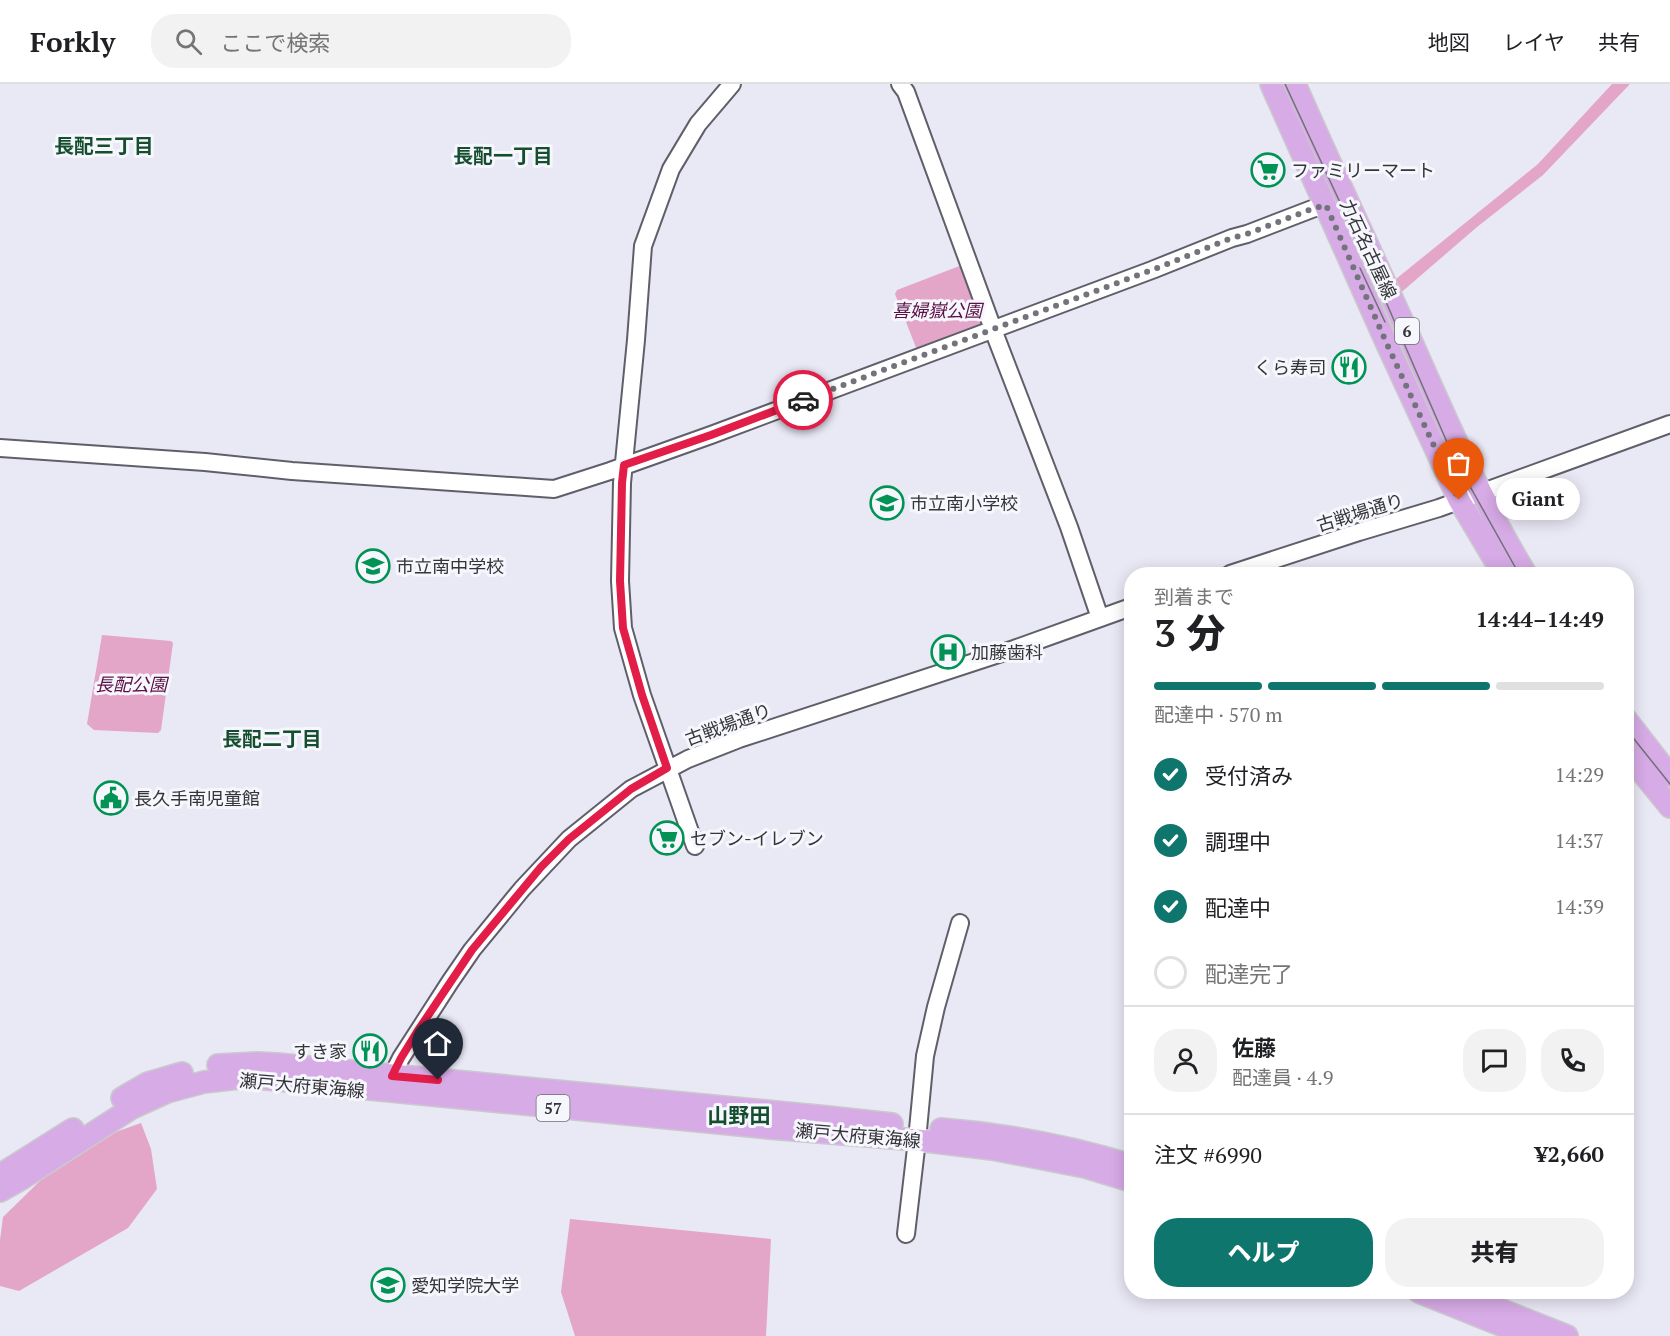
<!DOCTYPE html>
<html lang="ja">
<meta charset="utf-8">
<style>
body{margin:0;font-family:"PT Serif","Noto Sans JP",serif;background:#f2f2f2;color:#202124;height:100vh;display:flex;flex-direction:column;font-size:22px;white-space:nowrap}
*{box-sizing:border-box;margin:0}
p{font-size:20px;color:#757577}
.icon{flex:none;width:33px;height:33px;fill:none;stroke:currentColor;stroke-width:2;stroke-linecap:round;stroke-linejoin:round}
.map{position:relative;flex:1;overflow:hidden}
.sheet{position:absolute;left:1124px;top:483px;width:510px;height:732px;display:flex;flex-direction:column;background:#fff;border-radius:24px;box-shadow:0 3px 15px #0003}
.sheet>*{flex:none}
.pin{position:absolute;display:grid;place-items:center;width:51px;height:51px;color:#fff;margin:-62px -26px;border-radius:50% 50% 50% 0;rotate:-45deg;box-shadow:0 0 6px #0007}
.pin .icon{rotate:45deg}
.courier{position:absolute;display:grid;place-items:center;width:60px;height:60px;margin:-30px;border:4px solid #e11d48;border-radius:50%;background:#fff;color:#222;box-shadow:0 2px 8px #0007}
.bubble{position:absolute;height:42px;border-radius:21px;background:#fff;box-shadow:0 3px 15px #0003;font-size:20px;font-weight:800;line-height:42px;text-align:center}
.headline em{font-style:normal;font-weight:800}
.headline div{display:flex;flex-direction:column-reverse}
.headline{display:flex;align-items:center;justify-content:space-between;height:102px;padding:0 30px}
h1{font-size:39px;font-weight:800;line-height:45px}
.bar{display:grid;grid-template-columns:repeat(4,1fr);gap:9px 6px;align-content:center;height:72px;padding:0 30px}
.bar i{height:8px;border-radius:4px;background:#e0e0e0}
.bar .selected{background:#0f766e}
.bar p{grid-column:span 4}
.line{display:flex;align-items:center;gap:15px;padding:0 30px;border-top:2px solid #e0e0e0}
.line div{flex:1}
.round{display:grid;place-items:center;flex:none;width:63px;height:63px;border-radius:24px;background:#f2f2f2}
ol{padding:0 30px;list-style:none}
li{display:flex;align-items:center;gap:18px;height:66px}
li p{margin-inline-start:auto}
li .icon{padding:6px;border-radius:50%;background:#0f766e;color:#fff;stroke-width:4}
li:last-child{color:#757577}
li i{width:33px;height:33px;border:3px solid #e0e0e0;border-radius:50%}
.cta{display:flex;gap:12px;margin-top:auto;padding:12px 30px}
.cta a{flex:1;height:69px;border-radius:24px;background:#0f766e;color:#fff;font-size:24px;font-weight:800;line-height:69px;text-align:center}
.cta a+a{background:#f2f2f2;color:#202124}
header{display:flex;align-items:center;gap:36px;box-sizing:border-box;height:84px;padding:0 30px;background:#fff;border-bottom:2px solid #e0e0e0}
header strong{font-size:28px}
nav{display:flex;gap:33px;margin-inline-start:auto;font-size:21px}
.search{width:420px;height:54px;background:#f2f2f2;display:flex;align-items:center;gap:15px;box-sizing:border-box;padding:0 21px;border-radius:24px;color:#757577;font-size:22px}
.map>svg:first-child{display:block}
</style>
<header>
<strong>Forkly</strong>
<div class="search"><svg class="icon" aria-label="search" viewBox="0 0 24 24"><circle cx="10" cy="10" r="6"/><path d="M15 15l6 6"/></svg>ここで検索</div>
<nav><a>地図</a><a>レイヤ</a><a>共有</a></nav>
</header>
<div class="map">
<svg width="1670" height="1252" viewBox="0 0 1670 1252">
<rect width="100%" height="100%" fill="#e9e8f5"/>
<path fill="#e3a6c9" d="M 1612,0 L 1630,0 L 1543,91 L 1477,143 L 1397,212 L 1391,199 L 1538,80 Z
M 962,181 L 983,243 L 917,266 L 895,210 L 897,206 Z
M 102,551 L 171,557 L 173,559 L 161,646 L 158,649 L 94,646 L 87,640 Z
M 141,1039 L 151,1065 L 157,1105 L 128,1144 L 19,1207 L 0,1202 L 0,1156 L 3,1133 L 44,1093 L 99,1054 Z
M 570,1135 L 771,1155 L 766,1252 L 575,1252 L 561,1208 Z"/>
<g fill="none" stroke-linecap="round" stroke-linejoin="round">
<g stroke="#605f69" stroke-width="20">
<path id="tertiary" d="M 900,0 L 906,8 L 997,256 L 1069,443 L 1100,534
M 0,364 L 205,378 L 292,387 L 554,405 L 610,387 L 711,351 L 1152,186 L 1232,154 L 1247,150 L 1312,125 L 1326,121
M 1230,490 L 1359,448 L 1439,424 L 1670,340
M 695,762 L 642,611 L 623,544 L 620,497 L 622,399 L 636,256 L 643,162 L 671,85 L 698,40 L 732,0
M 392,992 L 401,974 L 450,898 L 472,866 L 522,805 L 569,755 L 631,705 L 688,675 L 739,655 L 1014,565 L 1131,523
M 906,1150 L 917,1056 L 925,972 L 936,923 L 960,839"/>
</g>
<g stroke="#cacacc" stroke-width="24">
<path id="primary" d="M 1271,0 L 1386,258 L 1459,416 L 1503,490
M 1295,0 C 1331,82 1369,163 1406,245 C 1443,328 1479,413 1526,490
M 1626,635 L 1670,692
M 1626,669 L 1670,723
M 218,981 L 258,979 L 277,980 L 828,1033 L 892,1040
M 122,1014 L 148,999 L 182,989
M 941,1045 C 1005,1050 1069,1062 1131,1081
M 0,1091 L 73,1045
M 0,1107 L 23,1094 L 132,1024 L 167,1008 L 204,998 L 239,994 L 257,994 L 769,1044 L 917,1056 L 992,1065 L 1085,1083 L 1131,1097
M 1419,1208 L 1528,1252
M 1457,1208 L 1567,1252"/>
</g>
<use href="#tertiary" stroke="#fff" stroke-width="16"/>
<use href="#primary" stroke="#d7abe6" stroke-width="21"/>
<path stroke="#707078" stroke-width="1.5" d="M 1285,0 L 1383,211 L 1453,372 L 1519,490
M 1360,184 L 1385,238
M 1626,645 L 1670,700"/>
</g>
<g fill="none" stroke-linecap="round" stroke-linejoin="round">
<path stroke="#73737b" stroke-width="6" stroke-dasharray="0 10.8" d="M 803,316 L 1152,186 L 1232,154 L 1247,150 L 1312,125 L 1326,121 L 1386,258 L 1459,416"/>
<path stroke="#e11d48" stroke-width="8" d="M 438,996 L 392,992 L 401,974 L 417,948 L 472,866 L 541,783 L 569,755 L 631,705 L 667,684 L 642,611 L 623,544 L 620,497 L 622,399 L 624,381 L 711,351 L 803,316"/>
</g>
<defs>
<g id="supermarket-ring" transform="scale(1.725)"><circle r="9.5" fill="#f6f6fd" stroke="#009354" stroke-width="1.5"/><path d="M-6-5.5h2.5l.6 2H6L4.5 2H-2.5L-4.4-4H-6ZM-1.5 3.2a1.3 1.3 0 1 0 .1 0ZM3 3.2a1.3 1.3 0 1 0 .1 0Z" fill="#009354"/></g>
<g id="restaurant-ring" transform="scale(1.725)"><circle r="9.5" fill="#f6f6fd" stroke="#009354" stroke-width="1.5"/><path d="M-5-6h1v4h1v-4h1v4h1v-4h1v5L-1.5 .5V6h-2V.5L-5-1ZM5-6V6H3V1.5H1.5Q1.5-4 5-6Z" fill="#009354"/></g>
<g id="school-ring" transform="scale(1.725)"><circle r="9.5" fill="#f6f6fd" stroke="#009354" stroke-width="1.5"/><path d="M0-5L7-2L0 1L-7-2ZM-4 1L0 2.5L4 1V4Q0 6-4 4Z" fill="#009354"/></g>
<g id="hospital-ring" transform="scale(1.725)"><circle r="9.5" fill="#f6f6fd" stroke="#009354" stroke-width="1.5"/><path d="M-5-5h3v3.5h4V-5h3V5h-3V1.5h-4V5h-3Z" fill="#009354"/></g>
<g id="civic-ring" transform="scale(1.725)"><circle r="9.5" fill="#f6f6fd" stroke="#009354" stroke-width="1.5"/><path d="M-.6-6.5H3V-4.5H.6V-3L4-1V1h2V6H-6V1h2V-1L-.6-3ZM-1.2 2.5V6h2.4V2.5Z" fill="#009354"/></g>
<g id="university-ring" transform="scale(1.725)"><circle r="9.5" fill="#f6f6fd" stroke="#009354" stroke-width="1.5"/><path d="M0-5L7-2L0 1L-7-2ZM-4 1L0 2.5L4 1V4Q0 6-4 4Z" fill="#009354"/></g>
</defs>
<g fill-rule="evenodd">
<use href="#supermarket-ring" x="1268" y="86"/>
<use href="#restaurant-ring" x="1349" y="283"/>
<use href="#school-ring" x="887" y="419"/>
<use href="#school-ring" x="373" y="482"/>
<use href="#hospital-ring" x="948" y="568"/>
<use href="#civic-ring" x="111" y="714"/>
<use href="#supermarket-ring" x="667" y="754"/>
<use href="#restaurant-ring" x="370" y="967"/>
<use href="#university-ring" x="388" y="1201"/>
</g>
<g text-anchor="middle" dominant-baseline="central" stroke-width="6" stroke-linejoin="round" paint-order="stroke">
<g fill="#f6f6fd" stroke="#6e6e74" stroke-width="1.5">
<rect x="1395" y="234" width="24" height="26" rx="4.5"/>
<rect x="536.5" y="1011" width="33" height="26" rx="4.5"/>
</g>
<g font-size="16" font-weight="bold" fill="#343439">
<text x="1407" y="247">6</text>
<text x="553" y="1024">57</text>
</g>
<g font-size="18" fill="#343439" stroke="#f6f6fd" text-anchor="start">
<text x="1291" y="86">ファミリーマート</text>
<text x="1326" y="283" text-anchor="end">くら寿司</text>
<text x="910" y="419">市立南小学校</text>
<text x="396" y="482">市立南中学校</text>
<text x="971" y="568">加藤歯科</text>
<text x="134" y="714">長久手南児童館</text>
<text x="690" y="754">セブン-イレブン</text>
<text x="347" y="967" text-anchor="end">すき家</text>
<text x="411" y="1201">愛知学院大学</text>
</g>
<g font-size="18" fill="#343439" stroke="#f6f6fd">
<text transform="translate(1369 165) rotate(65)">力石名古屋線</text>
<text transform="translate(1360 428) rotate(-17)">古戦場通り</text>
<text transform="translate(728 640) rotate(-20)">古戦場通り</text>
<text transform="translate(302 1001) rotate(5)">瀬戸大府東海線</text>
<text transform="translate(858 1051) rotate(5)">瀬戸大府東海線</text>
</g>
<g font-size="18" font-style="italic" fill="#5d0f46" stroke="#f6f6fd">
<text x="937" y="226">喜婦嶽公園</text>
<text x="131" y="600">長配公園</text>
</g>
<g font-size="20" font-weight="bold" fill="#154e2f" stroke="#f6f6fd">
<text x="104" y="61">長配三丁目</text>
<text x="503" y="71">長配一丁目</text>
<text x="272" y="654">長配二丁目</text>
</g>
<g font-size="21" font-weight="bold" fill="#154e2f" stroke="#f6f6fd">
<text x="739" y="1031">山野田</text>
</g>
</g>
</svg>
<div class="pin" style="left:1459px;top:416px;background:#ea580c"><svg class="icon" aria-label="bag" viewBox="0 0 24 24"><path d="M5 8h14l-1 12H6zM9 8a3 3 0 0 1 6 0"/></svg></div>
<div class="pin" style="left:438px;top:996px;background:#1f2937"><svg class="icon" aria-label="home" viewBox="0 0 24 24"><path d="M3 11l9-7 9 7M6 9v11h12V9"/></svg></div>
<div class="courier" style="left:803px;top:316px"><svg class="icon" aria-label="car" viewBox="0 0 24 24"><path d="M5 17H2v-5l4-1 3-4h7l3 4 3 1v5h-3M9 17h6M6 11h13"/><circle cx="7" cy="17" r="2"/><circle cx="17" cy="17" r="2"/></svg></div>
<div class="bubble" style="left:1496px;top:394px;width:84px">Giant</div>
<section class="sheet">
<div class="headline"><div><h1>3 分</h1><p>到着まで</p></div><em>14:44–14:49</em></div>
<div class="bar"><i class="selected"></i><i class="selected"></i><i class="selected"></i><i></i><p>配達中 · 570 m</p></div>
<ol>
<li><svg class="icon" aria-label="check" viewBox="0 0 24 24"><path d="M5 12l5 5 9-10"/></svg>受付済み<p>14:29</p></li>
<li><svg class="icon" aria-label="check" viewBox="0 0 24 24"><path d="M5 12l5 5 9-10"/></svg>調理中<p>14:37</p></li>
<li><svg class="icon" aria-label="check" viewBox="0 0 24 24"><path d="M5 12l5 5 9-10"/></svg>配達中<p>14:39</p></li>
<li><i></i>配達完了</li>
</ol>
<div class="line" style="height:108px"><a class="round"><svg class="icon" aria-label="person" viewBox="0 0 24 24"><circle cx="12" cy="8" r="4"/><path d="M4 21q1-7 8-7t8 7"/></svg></a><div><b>佐藤</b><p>配達員 · 4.9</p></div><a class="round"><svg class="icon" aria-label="chat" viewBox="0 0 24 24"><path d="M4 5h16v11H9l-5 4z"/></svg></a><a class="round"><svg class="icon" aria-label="phone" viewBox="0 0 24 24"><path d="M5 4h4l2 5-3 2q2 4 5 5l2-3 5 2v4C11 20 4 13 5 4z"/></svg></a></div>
<div class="line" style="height:78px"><div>注文 #6990</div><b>¥2,660</b></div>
<div class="cta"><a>ヘルプ</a><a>共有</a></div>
</section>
</div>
